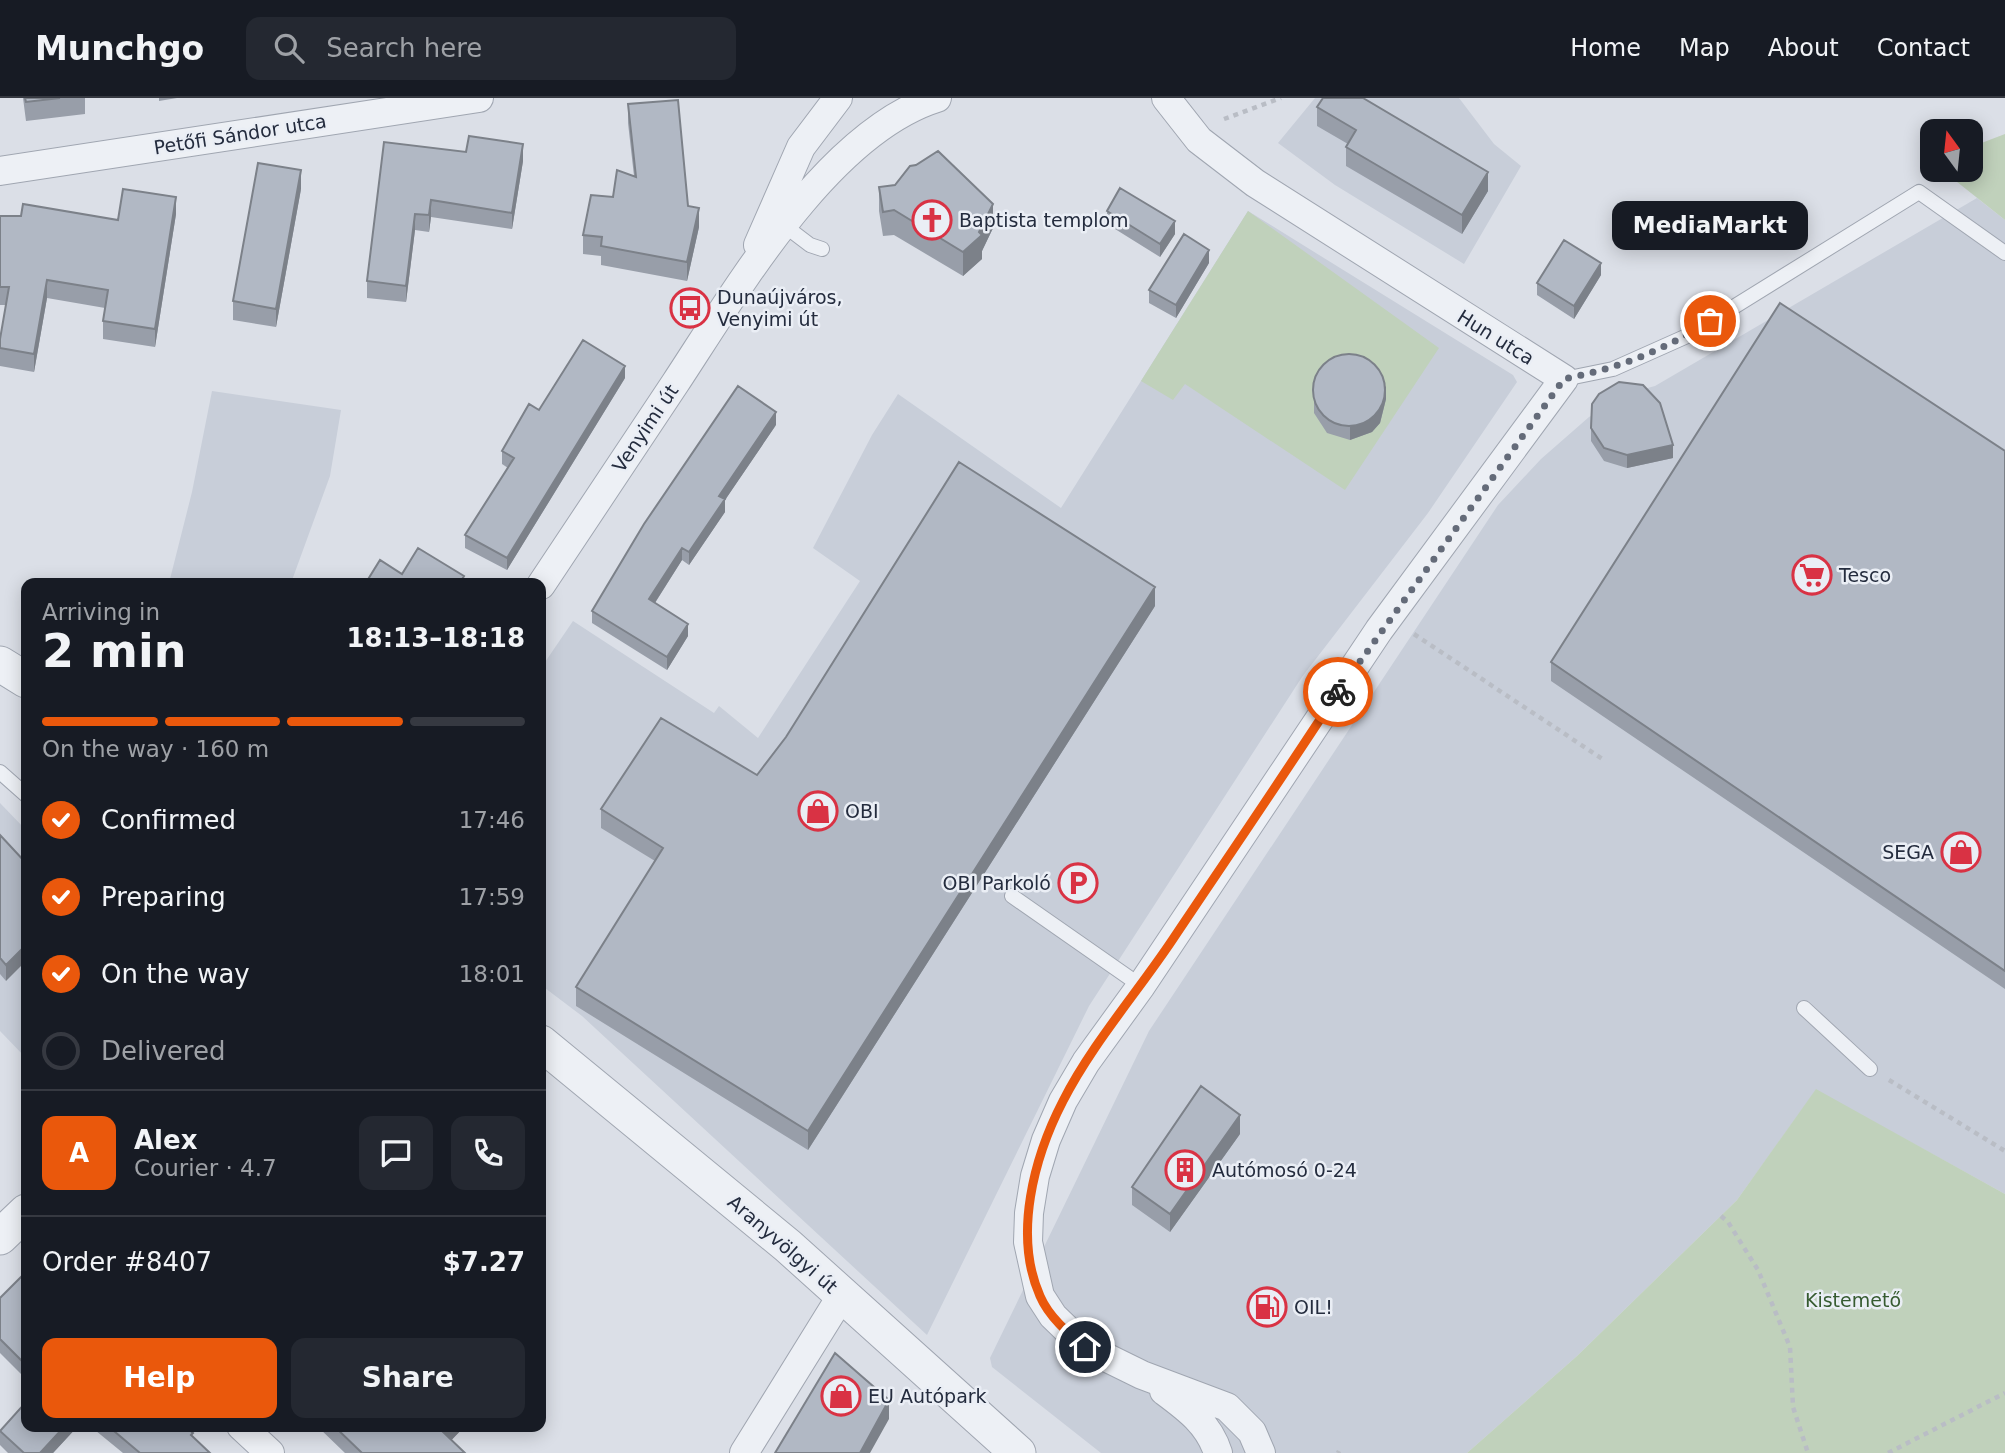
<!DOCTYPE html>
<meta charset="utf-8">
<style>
body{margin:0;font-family:"DejaVu Sans",sans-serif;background:#242831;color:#f1f3f6;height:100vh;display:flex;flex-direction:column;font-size:26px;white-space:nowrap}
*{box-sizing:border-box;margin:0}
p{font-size:23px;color:#9ea1a6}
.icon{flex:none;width:38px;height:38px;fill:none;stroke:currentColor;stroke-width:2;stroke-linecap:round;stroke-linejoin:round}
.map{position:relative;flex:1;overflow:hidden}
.sheet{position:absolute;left:21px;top:480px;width:525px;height:854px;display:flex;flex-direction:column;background:#171b24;border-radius:14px;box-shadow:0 4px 18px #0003}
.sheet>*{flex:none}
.needle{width:46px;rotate:345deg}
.tools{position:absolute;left:1920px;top:21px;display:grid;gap:14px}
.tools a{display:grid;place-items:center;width:63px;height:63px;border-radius:14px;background:#171b24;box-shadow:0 4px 18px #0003;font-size:35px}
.pin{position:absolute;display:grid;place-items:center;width:60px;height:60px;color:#fff;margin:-30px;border:4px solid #fff;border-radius:50%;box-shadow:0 2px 7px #0007}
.courier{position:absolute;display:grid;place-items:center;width:70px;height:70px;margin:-35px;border:5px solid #ea580c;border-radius:50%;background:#fff;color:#222;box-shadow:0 2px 9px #0007}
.bubble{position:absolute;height:49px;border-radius:14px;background:#171b24;box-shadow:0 4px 18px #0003;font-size:23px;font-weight:700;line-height:49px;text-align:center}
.head em{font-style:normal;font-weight:700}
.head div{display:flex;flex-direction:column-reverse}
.head{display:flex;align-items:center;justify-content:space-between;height:119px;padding:0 21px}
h1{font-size:46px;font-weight:700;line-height:52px}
.bar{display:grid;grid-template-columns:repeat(4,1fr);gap:10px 7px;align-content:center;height:84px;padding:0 21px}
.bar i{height:9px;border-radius:5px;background:#363941}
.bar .active{background:#ea580c}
.bar p{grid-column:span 4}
.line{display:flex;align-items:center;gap:18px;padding:0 21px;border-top:2px solid #363941}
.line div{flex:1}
.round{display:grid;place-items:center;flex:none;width:74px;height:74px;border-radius:14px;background:#242831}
ol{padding:0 21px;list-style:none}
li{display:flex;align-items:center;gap:21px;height:77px}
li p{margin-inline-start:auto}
li .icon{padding:7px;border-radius:50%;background:#ea580c;color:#fff;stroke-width:4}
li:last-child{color:#9ea1a6}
li i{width:38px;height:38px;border:4px solid #363941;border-radius:50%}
.cta{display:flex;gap:14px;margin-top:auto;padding:14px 21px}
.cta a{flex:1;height:80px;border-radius:14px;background:#ea580c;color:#fff;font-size:28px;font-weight:700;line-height:80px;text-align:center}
.cta a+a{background:#242831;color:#f1f3f6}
header{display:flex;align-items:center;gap:42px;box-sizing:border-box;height:98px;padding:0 35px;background:#171b24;border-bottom:2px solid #363941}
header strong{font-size:33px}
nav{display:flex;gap:38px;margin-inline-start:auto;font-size:24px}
.search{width:490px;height:63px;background:#242831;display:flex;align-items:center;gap:18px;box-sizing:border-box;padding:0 24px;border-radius:14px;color:#9ea1a6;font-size:26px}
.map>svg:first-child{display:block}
</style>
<header>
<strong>Munchgo</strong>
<div class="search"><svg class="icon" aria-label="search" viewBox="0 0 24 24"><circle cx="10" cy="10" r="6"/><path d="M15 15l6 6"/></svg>Search here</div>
<nav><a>Home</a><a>Map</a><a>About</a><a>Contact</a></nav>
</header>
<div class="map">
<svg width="2005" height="1355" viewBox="0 0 2005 1355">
<rect width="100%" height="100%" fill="#dbdfe7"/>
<path fill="#c8ced9" d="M 1315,0 L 1459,0 L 1494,46 L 1521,68 L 1464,166 L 1335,87 L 1278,45 Z
M 1977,100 L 2005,122 L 2005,1096 L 1816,992 L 1737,1102 L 1577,1258 L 1467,1355 L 1101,1355 L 992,1269 L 990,1260 L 1149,933 L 1498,407 L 1541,361 L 1589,319 L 1633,294 L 1655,288 Z
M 1248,113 L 1513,277 L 1517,284 L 1428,415 L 1302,579 L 1089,908 L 927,1237 L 582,918 L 541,887 L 541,570 L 573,523 L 714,615 L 719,608 L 758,640 L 860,483 L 813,450 L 872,337 L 898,296 L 1061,410 Z
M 212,293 L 341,312 L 330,378 L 291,485 L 169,485 L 192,394 Z
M 0,705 L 26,732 L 26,960 L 0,933 Z"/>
<path fill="#c0d1bb" d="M 2005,36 L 2005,122 L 1942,72 L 1970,72 L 1971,49 Z
M 1248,113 L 1439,250 L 1345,392 L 1185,286 L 1173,302 L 1141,283 Z
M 1816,991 L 2005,1096 L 2005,1355 L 1467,1355 L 1577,1258 L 1737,1102 Z"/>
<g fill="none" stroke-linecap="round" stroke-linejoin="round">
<g stroke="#a0a6b1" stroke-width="16">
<path id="service" d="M 785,128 L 810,147 L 822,151
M 1564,281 L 1613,271 L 1687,238 L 1919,94 L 2005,155
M 0,674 L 26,697
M 1012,798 L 1141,888
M 1804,910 L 1870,971"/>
</g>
<g stroke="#a0a6b1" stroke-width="30">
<path id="minor" d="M 1166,0 L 1199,42 L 1255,85 L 1564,281 L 1379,532 L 1141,888 L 1086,964 L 1063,1003 L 1046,1042 L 1035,1078 L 1029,1115 L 1028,1144 L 1040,1198 L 1053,1218 L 1085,1249 L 1142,1277 L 1227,1309 L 1252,1334 L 1261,1355
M 0,73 L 479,0
M 758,147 L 801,49 L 838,0
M 541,487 C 586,419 631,352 676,284 C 736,193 828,34 937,0
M 1164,1293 C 1187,1310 1209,1326 1218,1355
M 241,1328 L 270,1355
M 744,1355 L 842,1197"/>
</g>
<g stroke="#a0a6b1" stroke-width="37">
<path id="tertiary" d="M 0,566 L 26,582
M 541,945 L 788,1148 L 1018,1355
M 0,1139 L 26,1114"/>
</g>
<path stroke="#b9bdc5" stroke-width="4.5" stroke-dasharray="5 5" stroke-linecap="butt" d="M 1224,21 L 1281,0
M 1414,536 L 1604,662
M 1889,982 L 2005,1053
M 1721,1118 L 1728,1124 L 1758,1172 L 1790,1249 L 1793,1309 L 1808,1355
M 1338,1355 L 1339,1353
M 1888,1355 L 2005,1295"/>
<use href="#service" stroke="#edf0f5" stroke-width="14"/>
<use href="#minor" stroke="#edf0f5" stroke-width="28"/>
<use href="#tertiary" stroke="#edf0f5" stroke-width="35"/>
</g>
<path fill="#989ea9" d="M 23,0 L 85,0 L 85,16 L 26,23 Z
M 159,0 L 177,0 L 159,3 Z
M 628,6 L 699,129 L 687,183 L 601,167 L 601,158 L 583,156 L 583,137 L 613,99 L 634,78 L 628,25 Z
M 1317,9 L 1488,93 L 1462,136 L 1346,68 L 1346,49 L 1348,46 L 1317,28 Z
M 384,44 L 523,63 L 512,131 L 431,119 L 429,134 L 415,132 L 406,204 L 367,200 L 367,183 Z
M 879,89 L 993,130 L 982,153 L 982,161 L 963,178 L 894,137 L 883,138 L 879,113 Z
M 301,91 L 276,229 L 233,222 L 233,203 Z
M 1107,113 L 1175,136 L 1160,159 L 1107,126 Z
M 176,116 L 155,249 L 103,241 L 103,223 L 105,210 L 47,200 L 34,274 L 0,268 L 0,241 L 6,207 L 0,207 L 0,118 L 118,122 Z
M 1209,165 L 1176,220 L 1149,205 L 1149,192 Z
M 1601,177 L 1574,221 L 1537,197 L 1537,185 Z
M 625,280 L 507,472 L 465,450 L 465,437 L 508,370 L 502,366 L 502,353 L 539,312 Z
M 1386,301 L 1380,325 L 1372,334 L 1350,342 L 1327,335 L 1314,315 L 1314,302 Z
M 776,327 L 725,402 L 725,414 L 689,467 L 682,462 L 655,505 L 688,538 L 667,572 L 592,525 L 592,513 Z
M 1591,330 L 1673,360 L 1627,370 L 1604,363 L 1591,343 Z
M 2005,353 L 2005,891 L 1551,583 L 1551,564 Z
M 1155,508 L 808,1052 L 576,908 L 576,889 L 655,763 L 601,730 L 601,711 L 757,677 Z
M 0,737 L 26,765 L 6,883 L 0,876 Z
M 1240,1036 L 1170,1134 L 1132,1107 L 1132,1089 Z
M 26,1176 L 26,1281 L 0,1255 L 0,1200 Z
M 26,1328 L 78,1328 L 53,1355 L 8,1355 L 0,1347 L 0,1333 Z
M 90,1328 L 185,1328 L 193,1339 L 210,1355 L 123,1355 Z
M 317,1328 L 465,1328 L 451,1342 L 465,1355 L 345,1355 Z"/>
<path fill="#7c8189" d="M 523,46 L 523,63 L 512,131 L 512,115 Z
M 301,72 L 301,91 L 276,229 L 276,211 Z
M 1488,74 L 1488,93 L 1462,136 L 1462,117 Z
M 176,99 L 176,116 L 155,249 L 155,231 Z
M 431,102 L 431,119 L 429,134 L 429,117 Z
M 993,106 L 993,130 L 982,153 L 982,161 L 963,178 L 963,154 L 979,134 Z
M 699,110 L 699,129 L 687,183 L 687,164 Z
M 415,116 L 415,132 L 406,204 L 406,188 Z
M 1175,123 L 1175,136 L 1160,159 L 1160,146 Z
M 1209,152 L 1209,165 L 1176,220 L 1176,207 Z
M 1601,165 L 1601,177 L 1574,221 L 1574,208 Z
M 47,182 L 47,200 L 34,274 L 34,256 Z
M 625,268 L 625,280 L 507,472 L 507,460 Z
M 1386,288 L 1386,301 L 1380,325 L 1372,334 L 1350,342 L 1350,329 Z
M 776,314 L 776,327 L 725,402 L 725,414 L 689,467 L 689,454 L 719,398 Z
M 1673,347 L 1673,360 L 1627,370 L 1627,357 Z
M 682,450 L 682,462 L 649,514 L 649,501 Z
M 1155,489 L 1155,508 L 808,1052 L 808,1033 Z
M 688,526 L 688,538 L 667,572 L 667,559 Z
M 26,847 L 26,863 L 6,883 L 6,867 Z
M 1240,1017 L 1240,1036 L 1170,1134 L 1170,1116 Z
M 889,1302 L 889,1321 L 870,1355 L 860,1355 Z
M 65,1328 L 78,1328 L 53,1355 L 40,1355 Z
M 448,1328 L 465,1328 L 443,1351 L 443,1334 Z"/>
<path fill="#b1b8c4" stroke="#7c8189" stroke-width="2" d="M 25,0 L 60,0 L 26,4 Z
M 1323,0 L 1363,0 L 1488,74 L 1462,117 L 1346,49 L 1356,32 L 1317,9 Z
M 678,2 L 688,108 L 699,110 L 687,164 L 601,148 L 602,139 L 583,137 L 591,97 L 613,99 L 617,72 L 636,79 L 628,6 Z
M 469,38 L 523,46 L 512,115 L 431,102 L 429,117 L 415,116 L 406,188 L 367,183 L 384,44 L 466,54 Z
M 938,53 L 993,106 L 979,134 L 982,137 L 963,154 L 894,112 L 883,114 L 879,89 L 895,87 L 910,68 L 916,67 Z
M 258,65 L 301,72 L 276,211 L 233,203 Z
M 1120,90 L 1175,123 L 1160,146 L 1107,113 Z
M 123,91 L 176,99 L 155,231 L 103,223 L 108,192 L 47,182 L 34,256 L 0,250 L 0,241 L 9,189 L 0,189 L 0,118 L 21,118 L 23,106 L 118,122 Z
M 1184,136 L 1209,152 L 1176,207 L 1149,192 Z
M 1564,142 L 1601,165 L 1574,208 L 1537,185 Z
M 1780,205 L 2005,353 L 2005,873 L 1551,564 Z
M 583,242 L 625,268 L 507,460 L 465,437 L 514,360 L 502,353 L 529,306 L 539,312 Z
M1313 292a36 36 0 1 1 72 0a36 36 0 1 1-72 0Z
M 1619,284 L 1643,287 L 1660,305 L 1673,347 L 1627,357 L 1604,350 L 1591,330 L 1592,306 L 1599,296 Z
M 738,288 L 776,314 L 719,398 L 725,401 L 689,454 L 682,450 L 649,501 L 688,526 L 667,559 L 592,513 L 644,426 Z
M 959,364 L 1155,489 L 808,1033 L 576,889 L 663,750 L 601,711 L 661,620 L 757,677 L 786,639 Z
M 418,450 L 464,478 L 460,485 L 370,485 L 367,483 L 380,462 L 402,476 Z
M 0,737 L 26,765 L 26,847 L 6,867 L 0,860 Z
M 1201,988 L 1240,1017 L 1170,1116 L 1132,1089 Z
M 25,1175 L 26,1176 L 26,1267 L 0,1241 L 0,1200 Z
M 835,1255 L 889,1302 L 860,1355 L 775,1355 Z
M 26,1304 L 26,1328 L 65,1328 L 40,1355 L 24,1355 L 0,1333 Z
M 108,1328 L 185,1328 L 193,1335 L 191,1337 L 210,1355 L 140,1355 Z
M 334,1328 L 448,1328 L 443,1334 L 465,1355 L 362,1355 Z"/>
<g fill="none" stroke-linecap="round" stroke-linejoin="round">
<path stroke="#646b79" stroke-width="7" stroke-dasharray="0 12.6" d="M 1338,594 L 1564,281 C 1619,270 1662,253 1710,223"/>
<path stroke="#ea580c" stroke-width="9" d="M 1085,1249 C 1068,1235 1049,1219 1040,1198 C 1013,1137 1034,1059 1063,1003 C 1092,946 1137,895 1173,841 C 1228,759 1284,677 1338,594"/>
</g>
<defs>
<g id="church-ring" transform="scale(2.0125)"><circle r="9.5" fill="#eaeef5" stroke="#d93244" stroke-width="1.5"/><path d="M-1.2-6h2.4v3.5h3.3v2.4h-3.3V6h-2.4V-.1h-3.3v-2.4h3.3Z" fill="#d93244"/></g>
<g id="bus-ring" transform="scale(2.0125)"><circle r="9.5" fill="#eaeef5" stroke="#d93244" stroke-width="1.5"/><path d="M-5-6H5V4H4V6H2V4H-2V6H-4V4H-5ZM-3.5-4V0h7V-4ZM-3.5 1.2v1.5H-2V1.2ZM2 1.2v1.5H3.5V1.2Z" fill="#d93244"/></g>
<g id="supermarket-ring" transform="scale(2.0125)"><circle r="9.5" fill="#eaeef5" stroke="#d93244" stroke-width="1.5"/><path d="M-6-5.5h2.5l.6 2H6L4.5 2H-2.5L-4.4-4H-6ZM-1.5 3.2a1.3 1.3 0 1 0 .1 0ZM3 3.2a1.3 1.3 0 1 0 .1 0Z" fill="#d93244"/></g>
<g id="shop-ring" transform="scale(2.0125)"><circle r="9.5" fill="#eaeef5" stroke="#d93244" stroke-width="1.5"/><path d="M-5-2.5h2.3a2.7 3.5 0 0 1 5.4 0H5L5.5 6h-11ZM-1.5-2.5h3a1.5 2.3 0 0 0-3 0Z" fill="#d93244"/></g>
<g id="parking-ring" transform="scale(2.0125)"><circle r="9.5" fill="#eaeef5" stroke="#d93244" stroke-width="1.5"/><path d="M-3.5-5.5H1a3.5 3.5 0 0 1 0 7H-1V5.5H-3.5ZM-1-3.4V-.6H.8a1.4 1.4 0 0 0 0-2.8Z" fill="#d93244"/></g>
<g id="building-ring" transform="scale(2.0125)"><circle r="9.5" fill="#eaeef5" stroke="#d93244" stroke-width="1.5"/><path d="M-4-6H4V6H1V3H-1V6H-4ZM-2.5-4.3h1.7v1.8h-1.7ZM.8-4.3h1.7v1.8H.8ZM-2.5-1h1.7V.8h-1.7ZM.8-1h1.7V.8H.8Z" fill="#d93244"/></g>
<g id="fuel-ring" transform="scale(2.0125)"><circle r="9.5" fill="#eaeef5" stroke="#d93244" stroke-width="1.5"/><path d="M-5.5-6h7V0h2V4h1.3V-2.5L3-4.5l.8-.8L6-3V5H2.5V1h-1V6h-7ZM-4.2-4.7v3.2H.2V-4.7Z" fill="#d93244"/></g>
</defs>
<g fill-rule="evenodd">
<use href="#church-ring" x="932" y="122"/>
<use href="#bus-ring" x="690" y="210"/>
<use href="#supermarket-ring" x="1812" y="477"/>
<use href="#shop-ring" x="818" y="713"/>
<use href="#shop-ring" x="1961" y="754"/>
<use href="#parking-ring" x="1078" y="785"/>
<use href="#building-ring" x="1185" y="1072"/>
<use href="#fuel-ring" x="1267" y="1209"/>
<use href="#shop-ring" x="841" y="1298"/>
</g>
<g text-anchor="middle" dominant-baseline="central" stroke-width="5" stroke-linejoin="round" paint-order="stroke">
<g font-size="19" fill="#242c3e" stroke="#eaeef5">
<text transform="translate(240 36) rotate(-9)">Petőfi Sándor utca</text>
<text transform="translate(1496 239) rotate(32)">Hun utca</text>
<text transform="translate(645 330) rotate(-56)">Venyimi út</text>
<text transform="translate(783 1146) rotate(41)">Aranyvölgyi út</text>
</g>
<g font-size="19" fill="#242c3e" stroke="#eaeef5" text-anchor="start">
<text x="959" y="122">Baptista templom</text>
<text x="717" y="199">Dunaújváros,<tspan x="717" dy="22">Venyimi út</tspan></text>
<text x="1839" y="477">Tesco</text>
<text x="845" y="713">OBI</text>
<text x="1934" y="754" text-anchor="end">SEGA</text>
<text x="1051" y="785" text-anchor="end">OBI Parkoló</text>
<text x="1212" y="1072">Autómosó 0-24</text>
<text x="1294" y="1209">OIL!</text>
<text x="868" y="1298">EU Autópark</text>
</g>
<g font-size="19" fill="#365b30" stroke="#eaeef5">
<text x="1853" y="1202">Kistemető</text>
</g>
</g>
</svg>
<div class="tools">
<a><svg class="needle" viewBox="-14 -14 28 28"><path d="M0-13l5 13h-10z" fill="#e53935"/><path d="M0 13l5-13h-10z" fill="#9ea1a6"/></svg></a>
</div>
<div class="pin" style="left:1710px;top:223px;background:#ea580c"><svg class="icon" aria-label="bag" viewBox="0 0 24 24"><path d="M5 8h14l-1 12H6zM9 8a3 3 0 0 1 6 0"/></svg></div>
<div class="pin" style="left:1085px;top:1249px;background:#1f2937"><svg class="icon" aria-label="home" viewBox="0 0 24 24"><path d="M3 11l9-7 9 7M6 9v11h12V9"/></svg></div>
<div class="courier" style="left:1338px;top:594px"><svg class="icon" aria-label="bike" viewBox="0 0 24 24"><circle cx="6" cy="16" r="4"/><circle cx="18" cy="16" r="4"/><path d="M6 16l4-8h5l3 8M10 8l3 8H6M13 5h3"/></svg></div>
<div class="bubble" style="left:1612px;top:103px;width:196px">MediaMarkt</div>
<section class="sheet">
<div class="head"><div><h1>2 min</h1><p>Arriving in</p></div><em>18:13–18:18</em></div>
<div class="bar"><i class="active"></i><i class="active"></i><i class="active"></i><i></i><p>On the way · 160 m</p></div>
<ol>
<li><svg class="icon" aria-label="check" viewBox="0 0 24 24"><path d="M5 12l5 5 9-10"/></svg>Confirmed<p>17:46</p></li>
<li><svg class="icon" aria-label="check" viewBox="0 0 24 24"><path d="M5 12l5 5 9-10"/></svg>Preparing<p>17:59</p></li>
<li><svg class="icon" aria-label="check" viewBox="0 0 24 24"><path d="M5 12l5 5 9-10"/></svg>On the way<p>18:01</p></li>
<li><i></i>Delivered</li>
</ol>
<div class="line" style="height:126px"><b class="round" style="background:#ea580c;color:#fff">A</b><div><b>Alex</b><p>Courier · 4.7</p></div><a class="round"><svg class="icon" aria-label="chat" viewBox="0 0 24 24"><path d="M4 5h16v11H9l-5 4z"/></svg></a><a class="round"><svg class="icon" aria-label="phone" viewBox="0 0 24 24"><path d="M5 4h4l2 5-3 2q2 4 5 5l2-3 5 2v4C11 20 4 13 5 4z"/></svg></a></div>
<div class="line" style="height:91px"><div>Order #8407</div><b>$7.27</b></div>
<div class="cta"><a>Help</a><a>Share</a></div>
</section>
</div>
